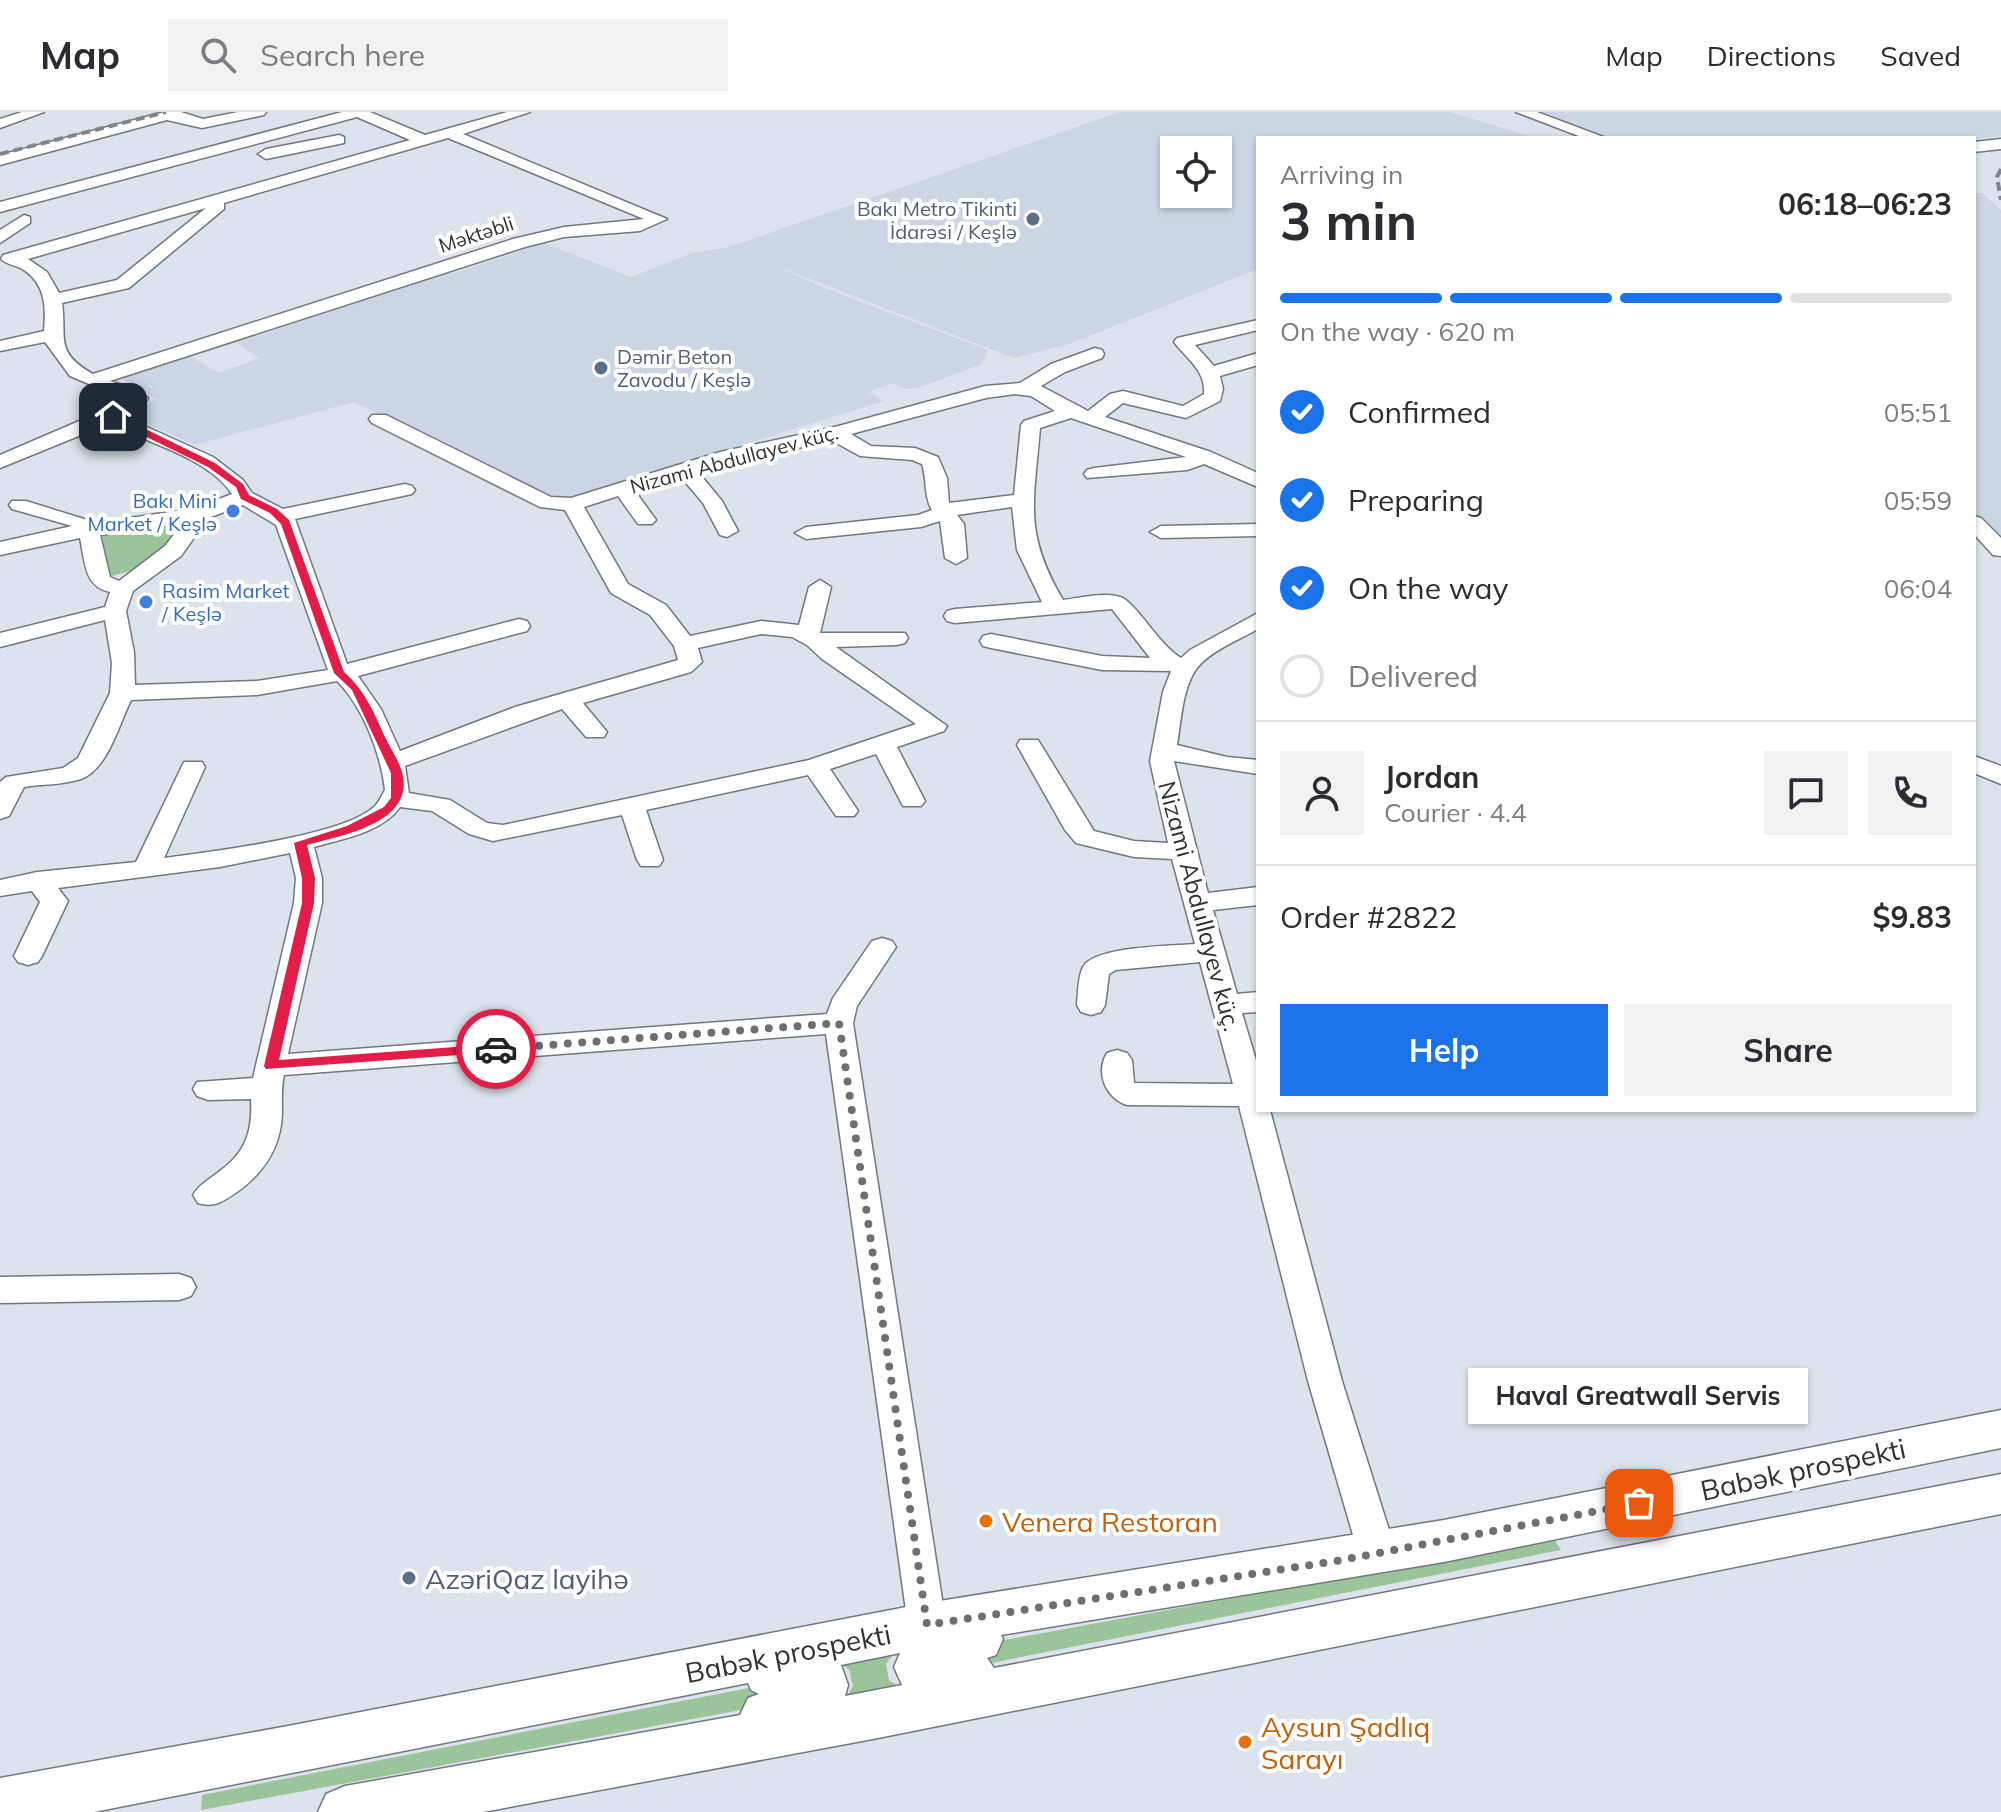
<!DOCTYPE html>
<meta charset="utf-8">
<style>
body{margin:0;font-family:Mulish,sans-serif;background:#f2f2f3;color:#2b2b33;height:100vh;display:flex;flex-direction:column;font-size:30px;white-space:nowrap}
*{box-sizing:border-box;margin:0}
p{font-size:26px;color:#7c7c81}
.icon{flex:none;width:44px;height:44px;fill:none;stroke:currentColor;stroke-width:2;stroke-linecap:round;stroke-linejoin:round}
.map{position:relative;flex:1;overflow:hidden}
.side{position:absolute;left:1256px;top:24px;width:720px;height:976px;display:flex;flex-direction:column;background:#fff;border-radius:0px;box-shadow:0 2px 6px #0004}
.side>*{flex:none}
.fabs{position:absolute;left:1160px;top:24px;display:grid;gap:16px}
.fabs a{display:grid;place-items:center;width:72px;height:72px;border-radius:0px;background:#fff;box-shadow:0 2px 6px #0004;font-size:40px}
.pin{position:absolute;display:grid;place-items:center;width:68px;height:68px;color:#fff;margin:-34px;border-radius:16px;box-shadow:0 4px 12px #0006}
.courier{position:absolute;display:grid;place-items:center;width:80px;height:80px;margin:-40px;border:6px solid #e11d48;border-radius:50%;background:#fff;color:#222;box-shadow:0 2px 10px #0007}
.bubble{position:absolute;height:56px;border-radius:0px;background:#fff;box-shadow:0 2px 6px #0004;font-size:26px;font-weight:700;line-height:56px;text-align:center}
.overview em{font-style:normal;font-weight:700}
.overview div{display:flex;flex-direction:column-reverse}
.overview{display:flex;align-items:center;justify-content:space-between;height:136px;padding:0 24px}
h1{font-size:52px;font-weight:700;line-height:60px}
.bar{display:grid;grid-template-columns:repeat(4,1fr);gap:12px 8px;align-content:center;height:96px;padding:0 24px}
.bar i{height:10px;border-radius:6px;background:#e1e1e2}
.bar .active{background:#1a73e8}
.bar p{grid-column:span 4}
.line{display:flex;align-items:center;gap:20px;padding:0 24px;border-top:2px solid #e1e1e2}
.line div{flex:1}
.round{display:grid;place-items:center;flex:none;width:84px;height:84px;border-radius:0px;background:#f2f2f3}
ol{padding:0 24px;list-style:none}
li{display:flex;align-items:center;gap:24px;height:88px}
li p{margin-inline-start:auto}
li .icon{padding:8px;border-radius:50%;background:#1a73e8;color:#fff;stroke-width:4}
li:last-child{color:#7c7c81}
li i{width:44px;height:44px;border:4px solid #e1e1e2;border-radius:50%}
.button{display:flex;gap:16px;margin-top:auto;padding:16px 24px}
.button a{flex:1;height:92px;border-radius:0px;background:#1a73e8;color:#fff;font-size:32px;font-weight:700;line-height:92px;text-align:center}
.button a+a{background:#f2f2f3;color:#2b2b33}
header{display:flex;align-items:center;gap:48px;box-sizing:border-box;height:112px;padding:0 40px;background:#fff;border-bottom:2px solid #e1e1e2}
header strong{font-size:38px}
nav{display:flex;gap:44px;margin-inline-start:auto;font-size:28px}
.search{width:560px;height:72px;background:#f2f2f3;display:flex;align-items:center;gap:20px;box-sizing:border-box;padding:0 28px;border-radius:0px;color:#7c7c81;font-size:30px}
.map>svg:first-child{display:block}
</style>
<header>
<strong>Map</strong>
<div class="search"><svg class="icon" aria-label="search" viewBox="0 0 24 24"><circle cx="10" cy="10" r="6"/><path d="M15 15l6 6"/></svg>Search here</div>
<nav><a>Map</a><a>Directions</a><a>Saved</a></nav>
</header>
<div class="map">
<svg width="2001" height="1700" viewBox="0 0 2001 1700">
<rect width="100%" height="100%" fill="#dde3ec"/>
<path fill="#cbd5e4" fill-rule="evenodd" d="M 1120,0 L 1450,0 L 1536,26 L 1258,26 L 1258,157 L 1069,232 L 1014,246 L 776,154 L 827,177 L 988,238 L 982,252 L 918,276 L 906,277 L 892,271 L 869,280 L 884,289 L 558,390 L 354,290 L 194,333 L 127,302 L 157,287 L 122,267 L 190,244 L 219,261 L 259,246 L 237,231 L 448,160 L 453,162 L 544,131 L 631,165 L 692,141 L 729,135 ZM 1174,38 L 1218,38 L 1218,82 L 1174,82 Z
M 1537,0 L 2001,0 L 2001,24 L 1974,27 L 1613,26 Z
M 1974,81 L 1982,81 L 2001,98 L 2001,425 L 1974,400 Z"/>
<path fill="#9bc49a" d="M 184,408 C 165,446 147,457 106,465 L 101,423 Z
M 1554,1427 L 1561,1438 L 966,1556 L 961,1536 Z
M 898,1535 L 886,1552 L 889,1568 L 908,1581 L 841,1595 L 853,1574 L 849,1557 L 832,1548 Z
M 774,1571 L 774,1592 L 201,1698 L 202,1683 Z"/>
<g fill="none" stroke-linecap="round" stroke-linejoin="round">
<g stroke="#72777f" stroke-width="3">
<path id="minor" d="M 22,0 L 44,0 L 0,16 L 0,7 Z
M 165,0 L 181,0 L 203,7 L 238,0 L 266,0 L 264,3 L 202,16 L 167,8 L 0,53 L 0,43 Z
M 342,0 L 370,0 L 425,23 L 507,0 L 530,0 L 463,22 L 667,107 L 640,119 L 564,125 L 525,135 L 110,269 L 136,278 L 148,286 L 141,297 L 125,305 L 213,345 L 243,368 L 252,381 L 283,397 L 405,372 L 412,374 L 415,378 L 412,382 L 295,407 L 347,552 L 519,507 L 527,509 L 530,514 L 527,519 L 358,564 L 381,597 L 400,639 L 515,595 L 678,548 L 674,534 L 650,503 L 611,481 L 565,398 L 540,395 L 372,311 L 369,307 L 372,303 L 386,303 L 551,385 L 571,386 L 720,340 L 831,316 L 985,274 L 1020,271 L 1051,252 L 1095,236 L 1102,238 L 1104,242 L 1102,246 L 1065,260 L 1041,274 L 1088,299 L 1110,282 L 1123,279 L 1183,294 L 1204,282 C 1206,259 1187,247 1174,230 L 1177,226 L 1258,208 L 1258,218 L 1195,233 L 1214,254 L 1258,241 L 1258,253 L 1220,264 L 1223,277 L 1220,289 L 1186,306 L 1123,291 L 1105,305 L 1211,340 L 1258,361 L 1258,375 L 1204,352 L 1187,358 L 1087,366 L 1084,362 L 1087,358 L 1094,356 L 1186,345 L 1071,306 L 1040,316 C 1034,391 1023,420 1063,488 C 1080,486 1104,480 1120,485 C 1134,488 1159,533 1181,546 L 1190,538 L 1258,501 L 1258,517 C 1239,528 1207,540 1195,559 C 1182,579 1181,610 1177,633 L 1227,645 L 1258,648 L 1258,662 L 1174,649 L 1208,781 L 1258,775 L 1258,793 L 1213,798 L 1237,882 L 1258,880 L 1258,900 L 1242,901 L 1258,955 L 1258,998 L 1270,998 L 1342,1269 L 1396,1440 L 1390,1452 L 1377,1456 L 1364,1452 L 1358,1440 L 1308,1269 L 1239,994 L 1127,993 C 1106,986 1095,961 1107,941 L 1117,938 L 1127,941 L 1132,948 L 1134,971 L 1233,972 L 1200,850 L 1116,858 L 1109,862 L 1105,893 L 1101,900 L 1091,903 L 1081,900 L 1077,893 C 1078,881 1078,865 1083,855 C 1095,834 1172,834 1195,832 L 1172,747 L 1134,745 L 1076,731 L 1065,718 L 1017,633 L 1020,628 L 1038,628 L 1094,719 L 1134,729 L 1168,731 L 1150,649 L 1163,580 L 1171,559 L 1102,558 L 991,536 L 983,534 L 980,529 L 983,524 L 991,522 L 1102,544 L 1150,546 L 1112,497 L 955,511 L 947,509 L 944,504 L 947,499 L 955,497 L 1042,490 L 1017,438 L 1012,395 L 957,403 L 964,412 L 967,446 L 956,452 L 945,446 L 940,409 L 921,415 L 806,427 L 795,421 L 806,415 L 918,403 L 932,398 C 924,386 927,367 922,352 L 912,348 L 860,344 L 831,328 L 698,360 L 722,389 L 738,419 L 727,425 L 720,423 L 703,391 L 681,365 L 635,379 L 656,408 L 652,412 L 638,412 L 618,384 L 584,395 L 628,472 L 666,493 L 690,524 L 761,509 L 799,513 L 809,475 L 820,468 L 831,475 L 820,521 L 905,521 L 908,526 L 905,531 L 897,533 L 836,535 L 947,614 L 944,619 L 897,635 L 925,689 L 921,694 L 903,694 L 876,642 L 830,657 L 858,699 L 854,704 L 836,704 L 808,663 L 646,698 L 663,748 L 659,754 L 641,754 L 637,748 L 622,703 L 493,729 L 469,722 L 432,699 L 400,695 C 383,720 342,727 314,735 L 322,766 L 322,791 L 288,942 L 827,902 L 833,886 L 872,829 L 882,826 L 892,829 L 896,835 L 857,894 L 853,911 L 946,1513 L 941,1525 L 927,1530 L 913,1525 L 908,1513 L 826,922 L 284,963 C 281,976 282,988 282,1001 C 281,1035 265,1060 237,1080 C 224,1089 214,1096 198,1091 L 193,1083 C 199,1073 207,1069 216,1062 C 245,1042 253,1021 251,987 L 208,988 L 197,984 L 193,977 L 197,970 L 253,966 L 294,791 L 296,766 L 290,741 L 220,755 L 58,776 L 68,789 L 42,844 L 38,850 L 28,853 L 18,850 L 14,844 L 40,790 L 32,779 L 0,784 L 0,768 L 37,760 L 136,750 L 184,650 L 202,650 L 205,655 L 164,746 C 209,740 345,724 375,694 C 379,690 382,683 385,678 C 381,642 363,595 337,569 L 257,583 L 131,588 C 119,612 108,657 81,667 C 62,673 43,672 24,675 L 9,704 L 0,707 L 0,670 L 6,665 L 63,656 L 78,646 L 110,581 L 112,551 L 105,508 L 0,535 L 0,521 L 105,495 L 110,480 C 84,475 85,449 80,426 L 0,443 L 0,430 L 72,414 L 12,397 L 9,393 L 12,389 L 26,389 L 97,411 L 196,396 L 232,382 C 210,347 145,329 108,312 L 0,356 L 0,343 L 84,307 L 106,301 L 127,288 L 70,264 L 45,230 L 0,239 L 0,229 L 44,219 C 46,196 46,173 24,158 C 16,153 7,153 1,147 L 3,143 L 410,28 L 357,5 L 0,100 L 0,90 ZM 448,26 L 644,107 L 564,115 L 513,127 L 93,262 C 54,240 67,227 62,191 L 129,176 L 224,97 L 224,91 ZM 206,96 L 117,168 L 59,181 L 47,160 L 28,147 ZM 1015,282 L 1031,284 L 1055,299 L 1024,309 L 1021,313 L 1014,383 L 949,391 L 947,366 L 938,345 L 915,336 L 871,334 L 851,322 L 986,286 ZM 243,393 L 276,413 L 328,558 L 257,569 L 135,573 L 134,540 L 126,499 L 133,479 L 181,444 L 208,406 ZM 183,411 L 165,434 L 119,469 L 110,465 L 100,423 ZM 761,522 L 792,525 L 807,533 L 822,547 L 916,612 L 809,648 L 503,713 L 487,711 L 450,688 L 409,681 L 405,654 L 562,597 L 586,625 L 604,625 L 607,620 L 583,591 L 691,560 L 702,550 L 698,536 Z
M 1516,0 L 1537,0 L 1606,26 L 1584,26 Z
M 339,23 L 344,25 L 344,31 L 266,47 L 258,42 L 266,37 Z
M 2001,27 L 2001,37 L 1974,40 L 1974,30 Z
M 24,103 L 30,105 L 30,111 L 0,131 L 0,118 Z
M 1974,404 L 1981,406 L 2001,426 L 2001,444 L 1993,443 L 1974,422 Z
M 1258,412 L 1258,424 L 1161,426 L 1150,420 L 1161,414 Z
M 1974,644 L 2001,654 L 2001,672 L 1974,661 Z
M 179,1162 L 191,1166 L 196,1175 L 191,1184 L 179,1188 L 0,1191 L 0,1165 Z"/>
</g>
<g stroke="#72777f" stroke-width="3">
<path id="major" d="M 2001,1298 L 2001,1336 L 1444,1450 L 1001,1523 L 1003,1527 L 996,1543 L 987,1546 L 994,1556 L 2001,1362 L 2001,1402 L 878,1626 L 483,1700 L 318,1700 L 326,1682 L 345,1674 L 740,1603 L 748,1586 L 759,1582 L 751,1578 L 748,1571 L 94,1700 L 0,1700 L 0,1666 L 288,1614 L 927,1491 L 1444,1408 ZM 900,1541 L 894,1555 L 902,1573 L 845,1584 L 848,1573 L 841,1553 Z"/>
</g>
<use href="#minor" fill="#fff" fill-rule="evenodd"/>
<use href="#major" fill="#fff" fill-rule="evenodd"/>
<path stroke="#81858b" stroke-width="4" stroke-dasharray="9 5" stroke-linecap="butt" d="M 0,42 L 166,0
M 2001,57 L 1997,65 L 2001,88"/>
</g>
<path fill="#e11d48" d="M 110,303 L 117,303 L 215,351 L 243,372 L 249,383 L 277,397 L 289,408 L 344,560 C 365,578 374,601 386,627 C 391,637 399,649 402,660 C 416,711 342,723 307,733 L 315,766 L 314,791 L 279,948 L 496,932 L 503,937 L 501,940 L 266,957 L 264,954 L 302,791 L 302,766 L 294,731 L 347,714 L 384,695 L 391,686 L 391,661 L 352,578 L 334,561 L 281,412 L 270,401 L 241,387 L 236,375 L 208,355 L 110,307 Z"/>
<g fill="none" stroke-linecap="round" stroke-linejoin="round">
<path stroke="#6c7075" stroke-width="8" stroke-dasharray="0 14.4" d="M 496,937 L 839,911 L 927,1513 L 1342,1448 L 1639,1391"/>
</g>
<g fill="#5c6f8a" stroke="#fff" stroke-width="3">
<circle cx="1033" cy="107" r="8"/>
<circle cx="601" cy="256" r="8"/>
<circle cx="409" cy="1466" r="8"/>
</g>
<g fill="#3f7fe0" stroke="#fff" stroke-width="3">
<circle cx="233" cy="399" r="8"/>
<circle cx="146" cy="490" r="8"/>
</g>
<g fill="#e8710a" stroke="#fff" stroke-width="3">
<circle cx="986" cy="1409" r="8"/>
<circle cx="1245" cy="1630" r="8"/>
</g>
<g text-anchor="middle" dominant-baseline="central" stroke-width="8" stroke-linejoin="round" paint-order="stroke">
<g font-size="20" fill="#4e5e75" stroke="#fff" text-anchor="end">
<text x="1017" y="96">Bakı Metro Tikinti<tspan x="1017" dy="23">İdarəsi / Keşlə</tspan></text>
<text x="617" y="244" text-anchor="start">Dəmir Beton<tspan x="617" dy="23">Zavodu / Keşlə</tspan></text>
</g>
<g font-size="20" fill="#2f3235" stroke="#fff">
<text transform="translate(476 122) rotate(-18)">Məktəbli</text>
<text transform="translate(734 347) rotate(-15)">Nizami Abdullayev küç.</text>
</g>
<g font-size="20" fill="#366cbe" stroke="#fff" text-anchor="end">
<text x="217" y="388">Bakı Mini<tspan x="217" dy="23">Market / Keşlə</tspan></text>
<text x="162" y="478" text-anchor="start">Rasim Market<tspan x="162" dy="23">/ Keşlə</tspan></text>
</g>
<g font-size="24" fill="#2f3235" stroke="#fff">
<text transform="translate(1200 794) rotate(75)">Nizami Abdullayev küç.</text>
</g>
<g font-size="28" fill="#2f3235" stroke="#fff">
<text transform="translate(1803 1357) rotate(-12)">Babək prospekti</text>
<text transform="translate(788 1541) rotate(-11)">Babək prospekti</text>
</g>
<g font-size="28" fill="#c56008" stroke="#fff" text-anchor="start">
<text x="1002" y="1409">Venera Restoran</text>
<text x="1261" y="1614">Aysun Şadlıq<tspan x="1261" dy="32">Sarayı</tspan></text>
</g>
<g font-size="28" fill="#4e5e75" stroke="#fff" text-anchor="start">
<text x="425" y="1466">AzəriQaz layihə</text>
</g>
</g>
</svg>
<div class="fabs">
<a><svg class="icon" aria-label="locate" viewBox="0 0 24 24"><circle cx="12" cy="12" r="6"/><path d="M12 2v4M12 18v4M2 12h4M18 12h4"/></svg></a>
</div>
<div class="pin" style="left:1639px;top:1391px;background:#ea580c"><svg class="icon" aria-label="bag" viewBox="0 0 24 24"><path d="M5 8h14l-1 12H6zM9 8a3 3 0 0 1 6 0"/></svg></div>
<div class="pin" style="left:113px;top:305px;background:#1f2937"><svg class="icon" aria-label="home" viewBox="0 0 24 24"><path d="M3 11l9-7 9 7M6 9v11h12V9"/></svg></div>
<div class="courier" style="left:496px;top:937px"><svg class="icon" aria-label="car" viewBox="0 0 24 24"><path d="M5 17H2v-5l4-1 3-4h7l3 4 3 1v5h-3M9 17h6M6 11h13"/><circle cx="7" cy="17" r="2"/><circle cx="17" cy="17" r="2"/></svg></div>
<div class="bubble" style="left:1468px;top:1256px;width:340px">Haval Greatwall Servis</div>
<section class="side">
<div class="overview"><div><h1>3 min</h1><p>Arriving in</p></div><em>06:18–06:23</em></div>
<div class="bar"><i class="active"></i><i class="active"></i><i class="active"></i><i></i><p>On the way · 620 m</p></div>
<ol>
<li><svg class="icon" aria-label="check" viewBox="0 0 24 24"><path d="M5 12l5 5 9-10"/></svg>Confirmed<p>05:51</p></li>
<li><svg class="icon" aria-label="check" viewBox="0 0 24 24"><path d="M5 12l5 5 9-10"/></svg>Preparing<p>05:59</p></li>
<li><svg class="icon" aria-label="check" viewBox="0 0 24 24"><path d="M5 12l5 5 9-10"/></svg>On the way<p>06:04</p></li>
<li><i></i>Delivered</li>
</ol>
<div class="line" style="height:144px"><a class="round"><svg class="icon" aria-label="person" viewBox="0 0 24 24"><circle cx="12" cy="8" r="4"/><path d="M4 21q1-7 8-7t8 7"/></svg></a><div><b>Jordan</b><p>Courier · 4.4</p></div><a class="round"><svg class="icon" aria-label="chat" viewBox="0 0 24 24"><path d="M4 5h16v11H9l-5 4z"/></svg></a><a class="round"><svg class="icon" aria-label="phone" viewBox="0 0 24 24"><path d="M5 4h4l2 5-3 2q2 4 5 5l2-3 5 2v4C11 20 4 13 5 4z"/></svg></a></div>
<div class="line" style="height:104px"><div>Order #2822</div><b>$9.83</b></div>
<div class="button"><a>Help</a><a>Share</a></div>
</section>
</div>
